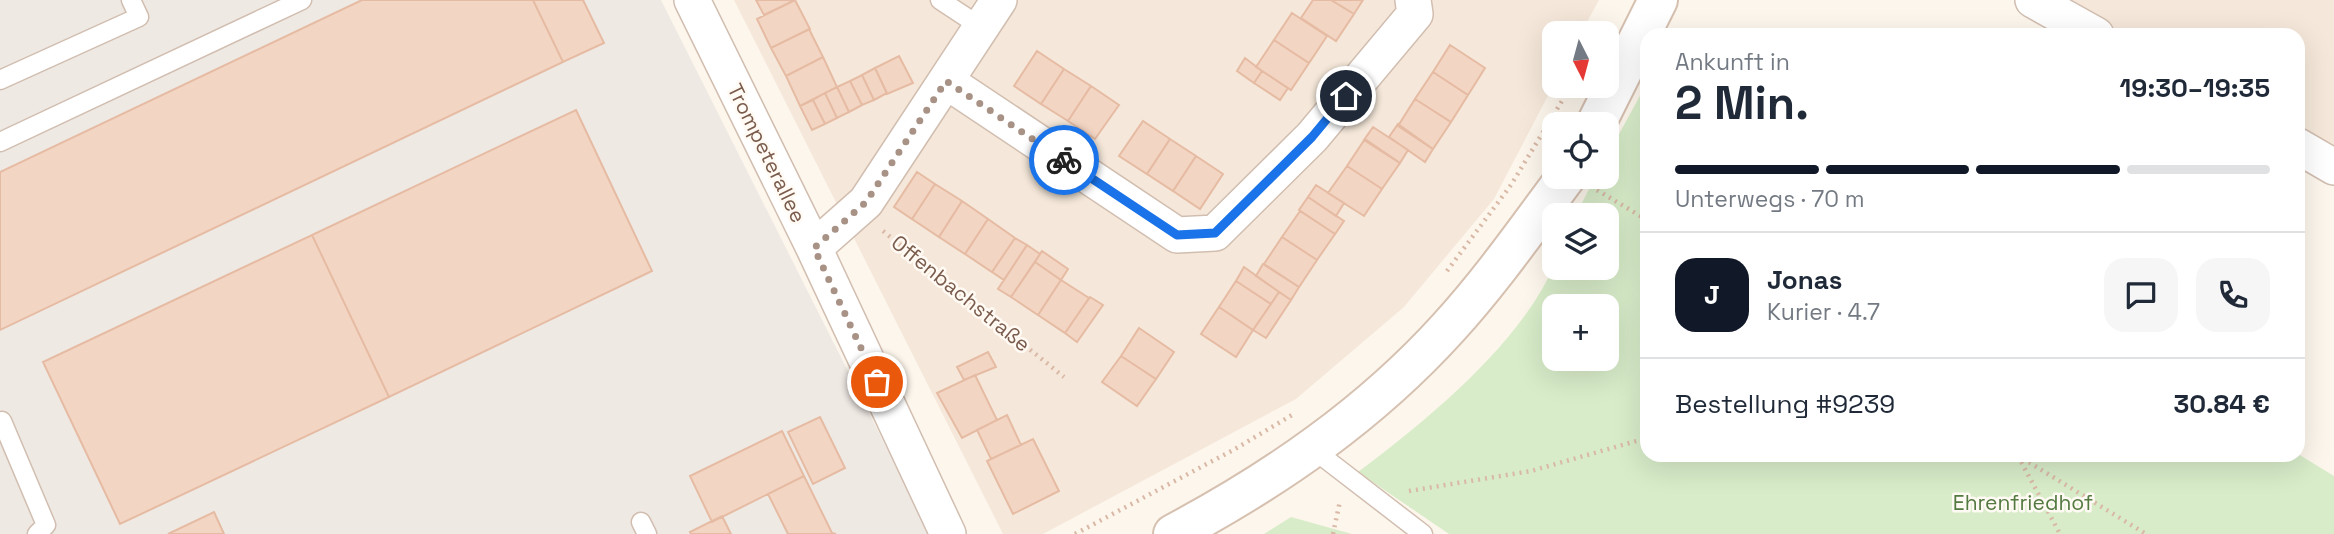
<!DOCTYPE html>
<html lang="de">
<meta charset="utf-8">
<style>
body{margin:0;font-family:"Space Grotesk",sans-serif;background:#f6f6f7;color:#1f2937;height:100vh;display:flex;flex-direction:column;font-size:26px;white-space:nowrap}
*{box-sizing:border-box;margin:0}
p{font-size:23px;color:#747a83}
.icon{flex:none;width:38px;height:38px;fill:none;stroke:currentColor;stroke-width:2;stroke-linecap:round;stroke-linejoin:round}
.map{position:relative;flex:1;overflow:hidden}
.side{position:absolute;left:1640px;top:28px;width:665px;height:434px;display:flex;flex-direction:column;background:#fff;border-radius:21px;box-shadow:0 7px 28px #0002}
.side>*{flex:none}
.needle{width:46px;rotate:174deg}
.controls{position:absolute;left:1542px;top:21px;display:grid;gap:14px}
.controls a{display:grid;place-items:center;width:77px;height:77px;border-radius:14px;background:#fff;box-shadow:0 7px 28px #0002;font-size:35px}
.pin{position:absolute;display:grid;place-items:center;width:60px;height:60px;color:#fff;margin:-30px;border:4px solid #fff;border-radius:50%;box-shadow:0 2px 7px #0007}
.courier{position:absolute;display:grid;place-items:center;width:70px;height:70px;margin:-35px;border:5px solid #1a73e8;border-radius:50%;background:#fff;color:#222;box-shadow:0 2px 9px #0007}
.overview em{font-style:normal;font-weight:700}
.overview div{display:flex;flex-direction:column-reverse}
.overview{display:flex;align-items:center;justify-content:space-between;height:119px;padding:0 35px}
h1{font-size:46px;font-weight:700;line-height:52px}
.bar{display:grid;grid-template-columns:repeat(4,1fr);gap:10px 7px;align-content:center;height:84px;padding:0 35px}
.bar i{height:9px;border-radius:5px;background:#e0e1e3}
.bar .selected{background:#111827}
.bar p{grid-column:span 4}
.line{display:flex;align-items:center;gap:18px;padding:0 35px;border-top:2px solid #e0e1e3}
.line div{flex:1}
.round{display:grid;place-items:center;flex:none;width:74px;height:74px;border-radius:21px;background:#f6f6f7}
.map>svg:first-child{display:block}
</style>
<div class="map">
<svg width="2334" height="534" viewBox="0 0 2334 534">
<rect width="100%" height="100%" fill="#fdf6ec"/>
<path fill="#f5e8da" d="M 734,0 L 1599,0 L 1581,33 L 1554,33 L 1554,84 L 1494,199 L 1404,307 L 1296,399 L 1043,534 L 1003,534 Z
M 2055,0 L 2334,0 L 2334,154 L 2298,134 L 2298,35 L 2118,35 Z"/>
<path fill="#efe9e4" d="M 0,0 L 661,0 L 930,534 L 0,534 Z"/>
<path fill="#d8ecc9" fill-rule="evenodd" d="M 1647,83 L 1647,455 L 2298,454 L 2334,476 L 2334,534 L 1449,534 L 1358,472 C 1427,420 1519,345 1554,266 L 1606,268 L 1606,215 L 1576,215 L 1595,177 L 1606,177 L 1607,156 ZM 1554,306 L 1606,306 L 1606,359 L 1554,359 Z
M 1291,517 L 1352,534 L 1264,534 Z"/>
<path fill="#f3d5c3" stroke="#e6bba3" stroke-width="2" d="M 362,0 L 533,0 L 563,62 L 0,330 L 0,172 Z
M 533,0 L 583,0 L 604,43 L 563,62 Z
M 756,0 L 795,0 L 764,15 Z
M 795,0 L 810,29 L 771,48 L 757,19 Z
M 1313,0 L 1331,0 L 1354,14 L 1336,41 L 1301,18 Z
M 1331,0 L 1363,0 L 1354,14 Z
M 1292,13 L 1327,36 L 1309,63 L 1274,40 Z
M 809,29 L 823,57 L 786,76 L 771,48 Z
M 1274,40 L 1309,63 L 1291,90 L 1256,67 Z
M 1450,45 L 1485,68 L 1468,95 L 1433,72 Z
M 1037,51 L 1064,69 L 1041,104 L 1014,86 Z
M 899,56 L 913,83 L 887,94 L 875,68 Z
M 823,57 L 837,87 L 800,106 L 786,76 Z
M 1245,58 L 1262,71 L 1254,83 L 1237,71 Z
M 875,68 L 887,93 L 874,100 L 862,75 Z
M 1064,69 L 1091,86 L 1068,121 L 1041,104 Z
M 1262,71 L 1288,88 L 1280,100 L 1254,83 Z
M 1433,72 L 1468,95 L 1451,122 L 1415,99 Z
M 862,75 L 874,100 L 862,105 L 850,81 Z
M 850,81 L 862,105 L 849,112 L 837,87 Z
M 1091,86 L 1119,105 L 1095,139 L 1068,121 Z
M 837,87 L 849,112 L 837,118 L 825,93 Z
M 825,93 L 837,118 L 825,124 L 813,100 Z
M 1415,99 L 1451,122 L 1433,149 L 1398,126 Z
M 813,100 L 825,124 L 812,130 L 800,106 Z
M 576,110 L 652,271 L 389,397 L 312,235 Z
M 1143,121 L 1170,139 L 1147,174 L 1119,156 Z
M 1398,124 L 1433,149 L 1425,162 L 1389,137 Z
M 1373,127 L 1408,150 L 1400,163 L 1364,140 Z
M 1170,139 L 1196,156 L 1173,191 L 1147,174 Z
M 1365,139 L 1400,163 L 1382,189 L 1347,166 Z
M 1196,156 L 1223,174 L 1200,209 L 1173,191 Z
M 1347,166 L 1382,189 L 1364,216 L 1328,193 Z
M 917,172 L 935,184 L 912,219 L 894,207 Z
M 935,184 L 962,201 L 939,237 L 912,219 Z
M 1316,185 L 1344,203 L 1336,216 L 1308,197 Z
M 1308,197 L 1344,221 L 1335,234 L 1299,210 Z
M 962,201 L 988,219 L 965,254 L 939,237 Z
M 1300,211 L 1335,234 L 1317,260 L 1282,237 Z
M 988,219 L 1015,238 L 992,272 L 965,254 Z
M 312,235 L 389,397 L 120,524 L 43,362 Z
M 1282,237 L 1317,260 L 1299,287 L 1264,264 Z
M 1015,238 L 1027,245 L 1004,280 L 992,272 Z
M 1027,245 L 1040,254 L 1011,297 L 998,289 Z
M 1042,251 L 1068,269 L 1061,280 L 1035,262 Z
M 1035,262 L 1061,280 L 1038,315 L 1011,297 Z
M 1263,264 L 1299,287 L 1291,300 L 1256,276 Z
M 1244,267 L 1279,292 L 1271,304 L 1236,281 Z
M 1061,280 L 1089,298 L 1065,333 L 1038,315 Z
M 1236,281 L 1271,304 L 1253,330 L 1219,307 Z
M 1279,292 L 1291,300 L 1266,338 L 1253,330 Z
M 1090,297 L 1103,305 L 1077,342 L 1065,333 Z
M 1219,307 L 1253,330 L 1236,357 L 1201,334 Z
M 1139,328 L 1174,352 L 1156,379 L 1121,356 Z
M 988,352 L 996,367 L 964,380 L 957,367 Z
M 1121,356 L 1156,379 L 1137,406 L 1102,382 Z
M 975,375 L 997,420 L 962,438 L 937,393 Z
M 1007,415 L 1021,445 L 991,459 L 977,430 Z
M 820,417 L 845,468 L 813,484 L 788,432 Z
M 782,431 L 804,476 L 712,522 L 690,476 Z
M 1033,439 L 1059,491 L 1013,514 L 987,461 Z
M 804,476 L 832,533 L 836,534 L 788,534 L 768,494 Z
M 214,512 L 224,534 L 168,534 Z
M 722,516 L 731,534 L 691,534 L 690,532 Z"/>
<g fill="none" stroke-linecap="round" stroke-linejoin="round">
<g stroke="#d1beb0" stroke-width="21">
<path id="lane" d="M 940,0 L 981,27
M 0,80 L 139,17 L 131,0
M 0,142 L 302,0
M 2,421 L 46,525 L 37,534
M 1314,450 L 1423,534
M 641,522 L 647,534"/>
</g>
<g stroke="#d1beb0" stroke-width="38">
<path id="street" d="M 692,0 L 814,248 L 948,534
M 2033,0 L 2096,35
M 946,81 L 1177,235 L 1215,233 L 1312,137 L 1415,14 L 1413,0
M 2298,146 L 2334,167
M 814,248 L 866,202 L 999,0"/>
</g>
<g stroke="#d6c0b0" stroke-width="42">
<path id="secondary" d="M 1596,124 L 1658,0
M 1173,534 C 1276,479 1370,414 1448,328 C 1491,281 1528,228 1566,177"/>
</g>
<path stroke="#d9b8a5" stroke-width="4.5" stroke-dasharray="2 5" stroke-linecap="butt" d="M 1597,190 L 1647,220
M 883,231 L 1064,377
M 1447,271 L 1511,185 L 1571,86
M 2017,455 L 2146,534
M 2018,456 L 2060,534
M 1409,491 L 1531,471 L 1647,438
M 1075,534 L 1235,449 L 1292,415
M 1333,534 L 1340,501"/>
<use href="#lane" stroke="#fff" stroke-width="18"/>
<use href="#street" stroke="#fff" stroke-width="35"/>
<use href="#secondary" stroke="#fff" stroke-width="38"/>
</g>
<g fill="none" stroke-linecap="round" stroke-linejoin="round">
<path stroke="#a89285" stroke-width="7" stroke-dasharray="0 12.6" d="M 877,382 L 814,248 L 866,202 L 946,81 L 1064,160"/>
<path stroke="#1a73e8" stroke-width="9" d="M 1064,160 L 1177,235 L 1215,233 L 1312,137 L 1346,96"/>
</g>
<g text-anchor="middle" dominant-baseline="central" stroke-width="5" stroke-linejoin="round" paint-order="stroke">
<g font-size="21" fill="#7a5c4d" stroke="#fffaf3">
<text transform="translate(767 153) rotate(64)">Trompeterallee</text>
<text transform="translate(961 293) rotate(39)">Offenbachstraße</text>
</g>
<g font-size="21" fill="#537a41" stroke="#fffaf3">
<text x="2023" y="502">Ehrenfriedhof</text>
</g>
</g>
</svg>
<div class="controls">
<a><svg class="needle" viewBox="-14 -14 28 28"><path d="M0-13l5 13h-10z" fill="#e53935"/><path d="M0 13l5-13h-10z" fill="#747a83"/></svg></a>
<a><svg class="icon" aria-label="locate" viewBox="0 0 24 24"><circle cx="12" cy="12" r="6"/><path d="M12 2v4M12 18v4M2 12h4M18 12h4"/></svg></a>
<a><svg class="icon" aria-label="layers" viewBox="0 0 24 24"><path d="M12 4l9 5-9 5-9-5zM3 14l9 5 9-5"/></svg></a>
<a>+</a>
</div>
<div class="pin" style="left:877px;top:382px;background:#ea580c"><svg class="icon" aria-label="bag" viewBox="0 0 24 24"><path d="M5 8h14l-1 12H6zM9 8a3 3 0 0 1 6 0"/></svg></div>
<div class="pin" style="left:1346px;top:96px;background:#1f2937"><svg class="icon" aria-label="home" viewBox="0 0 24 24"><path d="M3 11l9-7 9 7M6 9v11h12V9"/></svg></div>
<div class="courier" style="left:1064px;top:160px"><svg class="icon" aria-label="bike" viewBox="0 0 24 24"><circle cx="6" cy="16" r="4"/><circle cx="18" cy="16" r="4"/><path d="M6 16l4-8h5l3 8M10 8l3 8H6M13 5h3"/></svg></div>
<section class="side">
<div class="overview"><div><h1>2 Min.</h1><p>Ankunft in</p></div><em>19:30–19:35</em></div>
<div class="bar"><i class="selected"></i><i class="selected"></i><i class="selected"></i><i></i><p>Unterwegs · 70 m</p></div>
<div class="line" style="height:126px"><b class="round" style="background:#111827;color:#fff">J</b><div><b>Jonas</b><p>Kurier · 4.7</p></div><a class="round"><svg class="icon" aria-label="chat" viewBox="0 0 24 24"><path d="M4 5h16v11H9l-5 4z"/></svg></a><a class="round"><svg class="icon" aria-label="phone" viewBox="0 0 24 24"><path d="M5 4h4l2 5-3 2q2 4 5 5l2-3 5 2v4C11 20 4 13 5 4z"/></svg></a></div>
<div class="line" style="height:91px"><div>Bestellung #9239</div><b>30.84 €</b></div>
</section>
</div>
